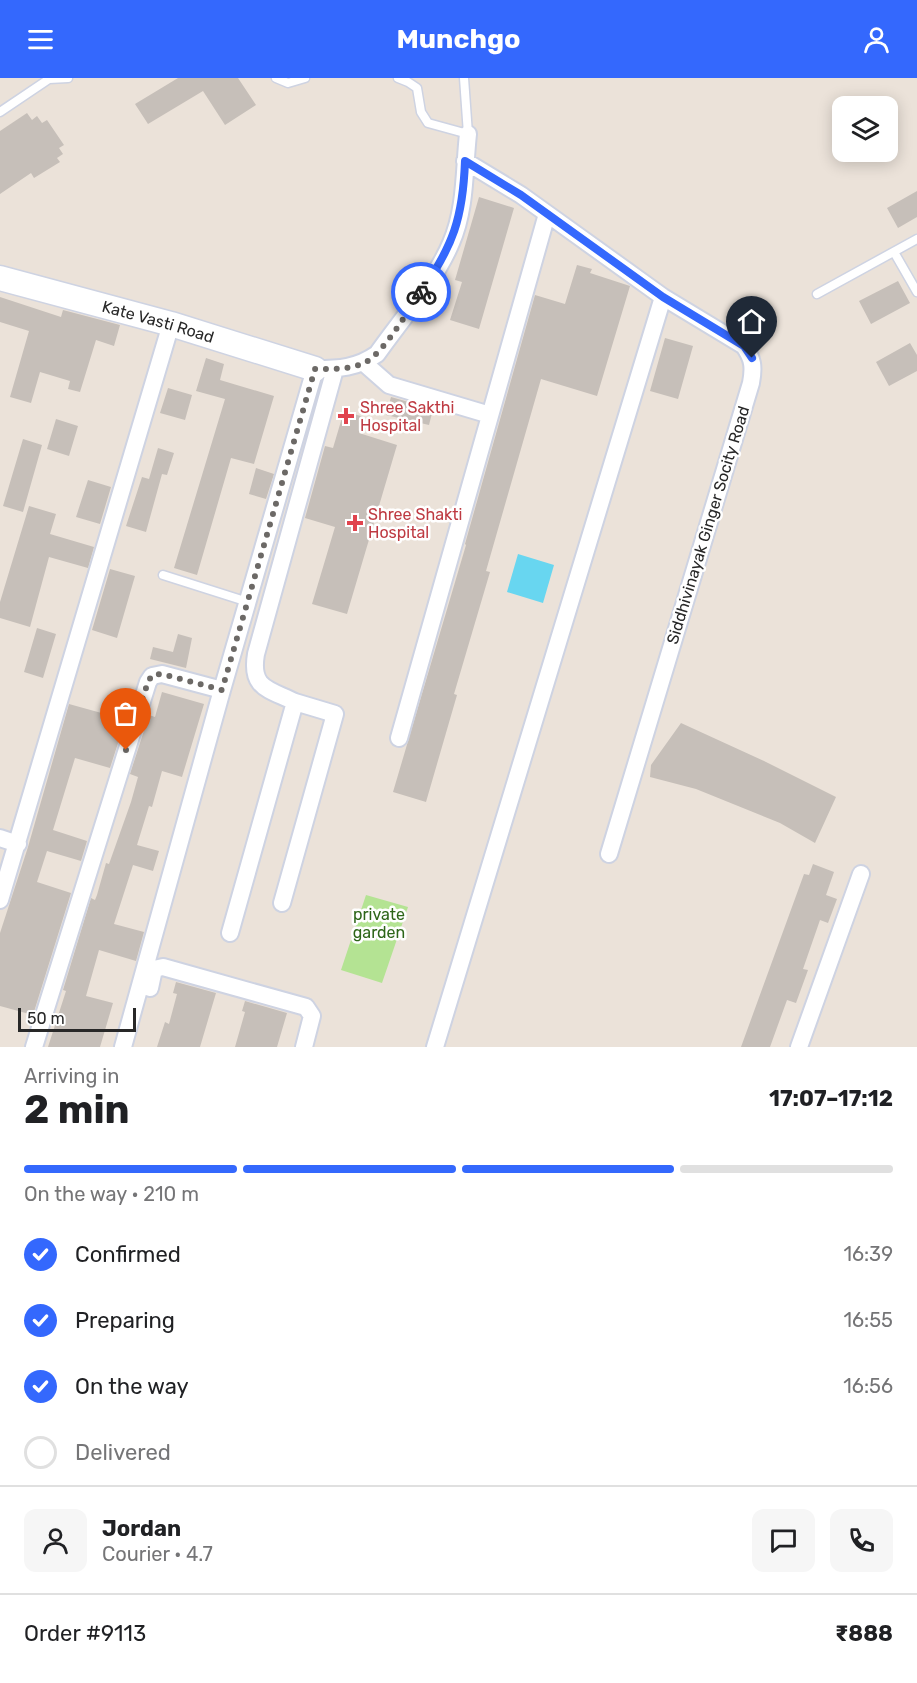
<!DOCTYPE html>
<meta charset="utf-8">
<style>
body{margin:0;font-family:Rubik,sans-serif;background:#f6f6f6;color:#202124;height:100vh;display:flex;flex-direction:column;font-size:22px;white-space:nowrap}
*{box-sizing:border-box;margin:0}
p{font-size:20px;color:#757577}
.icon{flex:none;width:33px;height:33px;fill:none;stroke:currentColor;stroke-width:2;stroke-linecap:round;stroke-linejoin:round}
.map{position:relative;height:969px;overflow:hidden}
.drawer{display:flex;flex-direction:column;background:#fff;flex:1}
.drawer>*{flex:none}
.buttons{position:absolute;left:832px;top:18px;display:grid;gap:12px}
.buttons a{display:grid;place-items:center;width:66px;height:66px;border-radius:12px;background:#fff;box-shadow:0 3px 15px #0003;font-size:30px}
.scale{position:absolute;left:18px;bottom:15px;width:118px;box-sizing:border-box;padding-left:6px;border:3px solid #282828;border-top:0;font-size:16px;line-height:21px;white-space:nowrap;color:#282828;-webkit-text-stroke:4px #fff;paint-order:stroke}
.pin{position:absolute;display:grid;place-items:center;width:51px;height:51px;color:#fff;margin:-62px -26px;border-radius:50% 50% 50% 0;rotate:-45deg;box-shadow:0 0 6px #0007}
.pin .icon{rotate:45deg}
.courier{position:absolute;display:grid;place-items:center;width:60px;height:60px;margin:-30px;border:4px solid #3468fd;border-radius:50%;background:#fff;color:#222;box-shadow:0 2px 8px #0007}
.summary em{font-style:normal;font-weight:700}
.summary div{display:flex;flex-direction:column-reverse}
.summary{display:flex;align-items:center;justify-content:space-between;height:102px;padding:0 24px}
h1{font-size:39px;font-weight:700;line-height:45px}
.bar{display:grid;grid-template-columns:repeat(4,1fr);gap:9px 6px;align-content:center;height:72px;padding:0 24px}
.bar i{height:8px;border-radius:4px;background:#e0e0e0}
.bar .on{background:#3468fd}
.bar p{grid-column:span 4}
.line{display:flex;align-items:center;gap:15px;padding:0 24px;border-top:2px solid #e0e0e0}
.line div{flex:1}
.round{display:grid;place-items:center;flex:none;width:63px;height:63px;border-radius:12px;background:#f6f6f6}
ol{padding:0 24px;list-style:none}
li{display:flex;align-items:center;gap:18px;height:66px}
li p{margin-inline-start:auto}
li .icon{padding:6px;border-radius:50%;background:#3468fd;color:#fff;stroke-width:4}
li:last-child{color:#757577}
li i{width:33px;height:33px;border:3px solid #e0e0e0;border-radius:50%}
header{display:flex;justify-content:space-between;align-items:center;height:78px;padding:0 24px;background:#3468fd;color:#fff;font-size:27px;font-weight:700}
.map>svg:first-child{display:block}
</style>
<header><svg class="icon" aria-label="menu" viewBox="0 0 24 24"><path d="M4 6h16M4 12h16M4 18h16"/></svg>Munchgo<svg class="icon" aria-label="person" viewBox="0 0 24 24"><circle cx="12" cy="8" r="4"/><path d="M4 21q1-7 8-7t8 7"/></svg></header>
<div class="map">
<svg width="917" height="969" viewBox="0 0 917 969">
<rect width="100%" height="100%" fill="#ebe2d9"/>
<path fill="#b4e393" d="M 366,817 L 408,829 L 382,905 L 341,892 Z"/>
<path fill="#68d6f0" d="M 518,476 L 554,487 L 543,525 L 507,514 Z"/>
<path fill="#c6bfb9" d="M 178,0 L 238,0 L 256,27 L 225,47 L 203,13 L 148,46 L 135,26 Z
M 27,35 L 32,42 L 37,38 L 42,45 L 47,42 L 64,67 L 59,70 L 63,76 L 57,80 L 60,84 L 34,100 L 31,95 L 0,116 L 0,53 Z
M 917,113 L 917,139 L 898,150 L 887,130 Z
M 479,119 L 514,130 L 479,251 L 450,242 L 462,204 L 455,202 Z
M 577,187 L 592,191 L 590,195 L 630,208 L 597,318 L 541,301 L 486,493 L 490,494 L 454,616 L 457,617 L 426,724 L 393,714 L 466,467 L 465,466 L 535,217 L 565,226 Z
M 898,203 L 910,225 L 871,246 L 859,223 Z
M 0,219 L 61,239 L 63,232 L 120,247 L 114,268 L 96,262 L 80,314 L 68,311 L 70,303 L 40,294 L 31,325 L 10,319 L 29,253 L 0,244 Z
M 665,260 L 693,268 L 678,321 L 650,313 Z
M 910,265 L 917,277 L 917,293 L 889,308 L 876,284 Z
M 206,280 L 224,286 L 220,302 L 274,318 L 254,386 L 231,380 L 197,497 L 174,490 L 225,321 L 196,313 Z
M 168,310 L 192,317 L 185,342 L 160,335 Z
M 391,319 L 433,331 L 429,347 L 386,337 Z
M 344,333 L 364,339 L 359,355 L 397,367 L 347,536 L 312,526 L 335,449 L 305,440 L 325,368 L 333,370 Z
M 56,341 L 78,348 L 69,378 L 47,371 Z
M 23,361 L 42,367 L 23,434 L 3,428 Z
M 158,370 L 174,375 L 167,397 L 162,396 L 146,454 L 126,448 L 142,399 L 149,401 Z
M 256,390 L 274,396 L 266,421 L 249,416 Z
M 88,402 L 111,409 L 100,446 L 76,439 Z
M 29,428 L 56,436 L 50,456 L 94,469 L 88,490 L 49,479 L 30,549 L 0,540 L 0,524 Z
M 110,491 L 135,498 L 117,560 L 92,552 Z
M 37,550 L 56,556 L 43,600 L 24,594 Z
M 178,556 L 192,560 L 186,590 L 150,581 L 153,569 L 173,574 Z
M 162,614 L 204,626 L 182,699 L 162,693 L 152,729 L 149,728 L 137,767 L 159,773 L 153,793 L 133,787 L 114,846 L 144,854 L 136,883 L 99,872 L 86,918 L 113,925 L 100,969 L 48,969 L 66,913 L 63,912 L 91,820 L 95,822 L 97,817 L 106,785 L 109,786 L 131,724 L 138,699 L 130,696 L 149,637 L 155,639 Z
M 108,625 L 129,631 L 110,690 L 75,680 L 53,752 L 87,763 L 81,783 L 47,773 L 37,804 L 71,815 L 33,937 L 0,928 L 0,855 L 28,769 L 69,626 L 105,636 Z
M 681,645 L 764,683 L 836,719 L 815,765 L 780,745 L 696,711 L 650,699 L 651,687 Z
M 813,786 L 834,794 L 826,817 L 837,821 L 828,845 L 820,842 L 803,891 L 808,892 L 796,925 L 787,922 L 770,969 L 741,969 L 804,796 L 809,797 Z
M 176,904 L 216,915 L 200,969 L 157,969 L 165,944 L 169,946 L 177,916 L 173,915 Z
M 245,923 L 287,935 L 277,969 L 235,969 L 245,934 L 242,933 Z"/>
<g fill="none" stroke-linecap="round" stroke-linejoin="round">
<g stroke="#ced3e2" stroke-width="11">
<path id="lane" d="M 276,0 L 288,5 L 305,0
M 398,0 L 408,4 L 417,10 L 421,34 L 428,45 L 468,56 L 464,0
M 0,34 L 49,1 L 68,0
M 894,174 L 917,214
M 817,216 L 917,161
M 163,497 L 248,524"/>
</g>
<g stroke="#ced3e2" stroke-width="20">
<path id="street" d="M 465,83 L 521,117 L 663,219 L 744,268 C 753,281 754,289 751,305 L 609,776
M 364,285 L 389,307 L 490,337
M 399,660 L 547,136
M 0,760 L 18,766
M 0,822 L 171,246
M 282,825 L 335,636 L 295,624
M 230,855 L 295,624 C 269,611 250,611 256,576 L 335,291
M 150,910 L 154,891 L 163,889 L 306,929 L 312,938 L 304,969
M 34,969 L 148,604 L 152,598 L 162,596 L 222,612
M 123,969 L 222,612 L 315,291 C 339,291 357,290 377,276 C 401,242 435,203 451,165 C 466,131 464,92 468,56
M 435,969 L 663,219
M 799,969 L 861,796"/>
</g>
<g stroke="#ced3e2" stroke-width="27">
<g id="secondary">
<path id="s1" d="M 0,200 L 171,246 L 315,291"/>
</g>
</g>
<use href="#lane" stroke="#fff" stroke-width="8"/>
<use href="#street" stroke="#fff" stroke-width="16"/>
<use href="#secondary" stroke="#fff" stroke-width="24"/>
</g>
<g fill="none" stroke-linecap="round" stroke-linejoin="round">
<path stroke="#6c6966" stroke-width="6" stroke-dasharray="0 10.8" d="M 126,672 L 148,604 L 152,597 L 162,596 L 222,612 L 315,291 C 332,291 350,292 366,284 C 385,273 407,234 421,214"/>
<path stroke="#3468fd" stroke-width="8" d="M 421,214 C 453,168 463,140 465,83 L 521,117 L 663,219 L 744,268 L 752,280"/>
</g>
<g fill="#e0444e" stroke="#fff" stroke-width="2">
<path d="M343 329h6v6h6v6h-6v6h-6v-6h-6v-6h6z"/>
<path d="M352 436h6v6h6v6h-6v6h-6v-6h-6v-6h6z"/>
</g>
<g text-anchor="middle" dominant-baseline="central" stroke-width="5" stroke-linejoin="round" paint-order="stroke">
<g font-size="16" fill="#282828" stroke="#fff">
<text stroke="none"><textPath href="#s1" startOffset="164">Kate Vasti Road</textPath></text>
<text transform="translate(708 447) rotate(-73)">Siddhivinayak Ginger Socity Road</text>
</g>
<g font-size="16" fill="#be3a42" stroke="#fff" text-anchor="start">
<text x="360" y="329">Shree Sakthi<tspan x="360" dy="18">Hospital</tspan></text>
<text x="368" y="436">Shree Shakti<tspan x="368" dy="18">Hospital</tspan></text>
</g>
<g font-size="16" fill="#2d6518" stroke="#fff">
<text x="379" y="836">private<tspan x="379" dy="18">garden</tspan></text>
</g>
</g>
</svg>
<div class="buttons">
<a><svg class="icon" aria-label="layers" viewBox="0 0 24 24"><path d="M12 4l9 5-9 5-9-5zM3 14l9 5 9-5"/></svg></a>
</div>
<div class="scale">50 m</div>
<div class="pin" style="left:126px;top:672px;background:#ea580c"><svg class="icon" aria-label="bag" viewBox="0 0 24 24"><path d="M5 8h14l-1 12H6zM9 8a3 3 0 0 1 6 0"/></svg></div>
<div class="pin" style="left:752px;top:280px;background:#1f2937"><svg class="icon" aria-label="home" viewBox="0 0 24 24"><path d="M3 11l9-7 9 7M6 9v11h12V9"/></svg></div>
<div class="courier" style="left:421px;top:214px"><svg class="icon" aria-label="bike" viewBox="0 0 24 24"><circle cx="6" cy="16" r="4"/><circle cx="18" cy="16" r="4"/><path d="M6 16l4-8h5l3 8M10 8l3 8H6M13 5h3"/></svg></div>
</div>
<section class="drawer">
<div class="summary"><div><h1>2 min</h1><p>Arriving in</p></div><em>17:07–17:12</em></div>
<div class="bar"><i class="on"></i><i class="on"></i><i class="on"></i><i></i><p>On the way · 210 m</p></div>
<ol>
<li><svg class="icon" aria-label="check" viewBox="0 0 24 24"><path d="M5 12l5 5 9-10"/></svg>Confirmed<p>16:39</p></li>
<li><svg class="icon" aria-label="check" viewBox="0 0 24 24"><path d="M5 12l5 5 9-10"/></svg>Preparing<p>16:55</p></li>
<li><svg class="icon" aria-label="check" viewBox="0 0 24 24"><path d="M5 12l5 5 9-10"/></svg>On the way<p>16:56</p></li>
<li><i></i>Delivered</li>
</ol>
<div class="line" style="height:108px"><a class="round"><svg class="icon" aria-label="person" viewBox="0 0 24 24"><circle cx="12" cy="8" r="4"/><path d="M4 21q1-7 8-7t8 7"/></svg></a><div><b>Jordan</b><p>Courier · 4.7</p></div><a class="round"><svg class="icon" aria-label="chat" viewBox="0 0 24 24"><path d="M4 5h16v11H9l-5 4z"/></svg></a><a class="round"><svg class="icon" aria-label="phone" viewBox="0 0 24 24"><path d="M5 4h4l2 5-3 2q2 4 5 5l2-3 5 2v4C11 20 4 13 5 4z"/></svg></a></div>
<div class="line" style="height:78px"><div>Order #9113</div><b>₹888</b></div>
</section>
